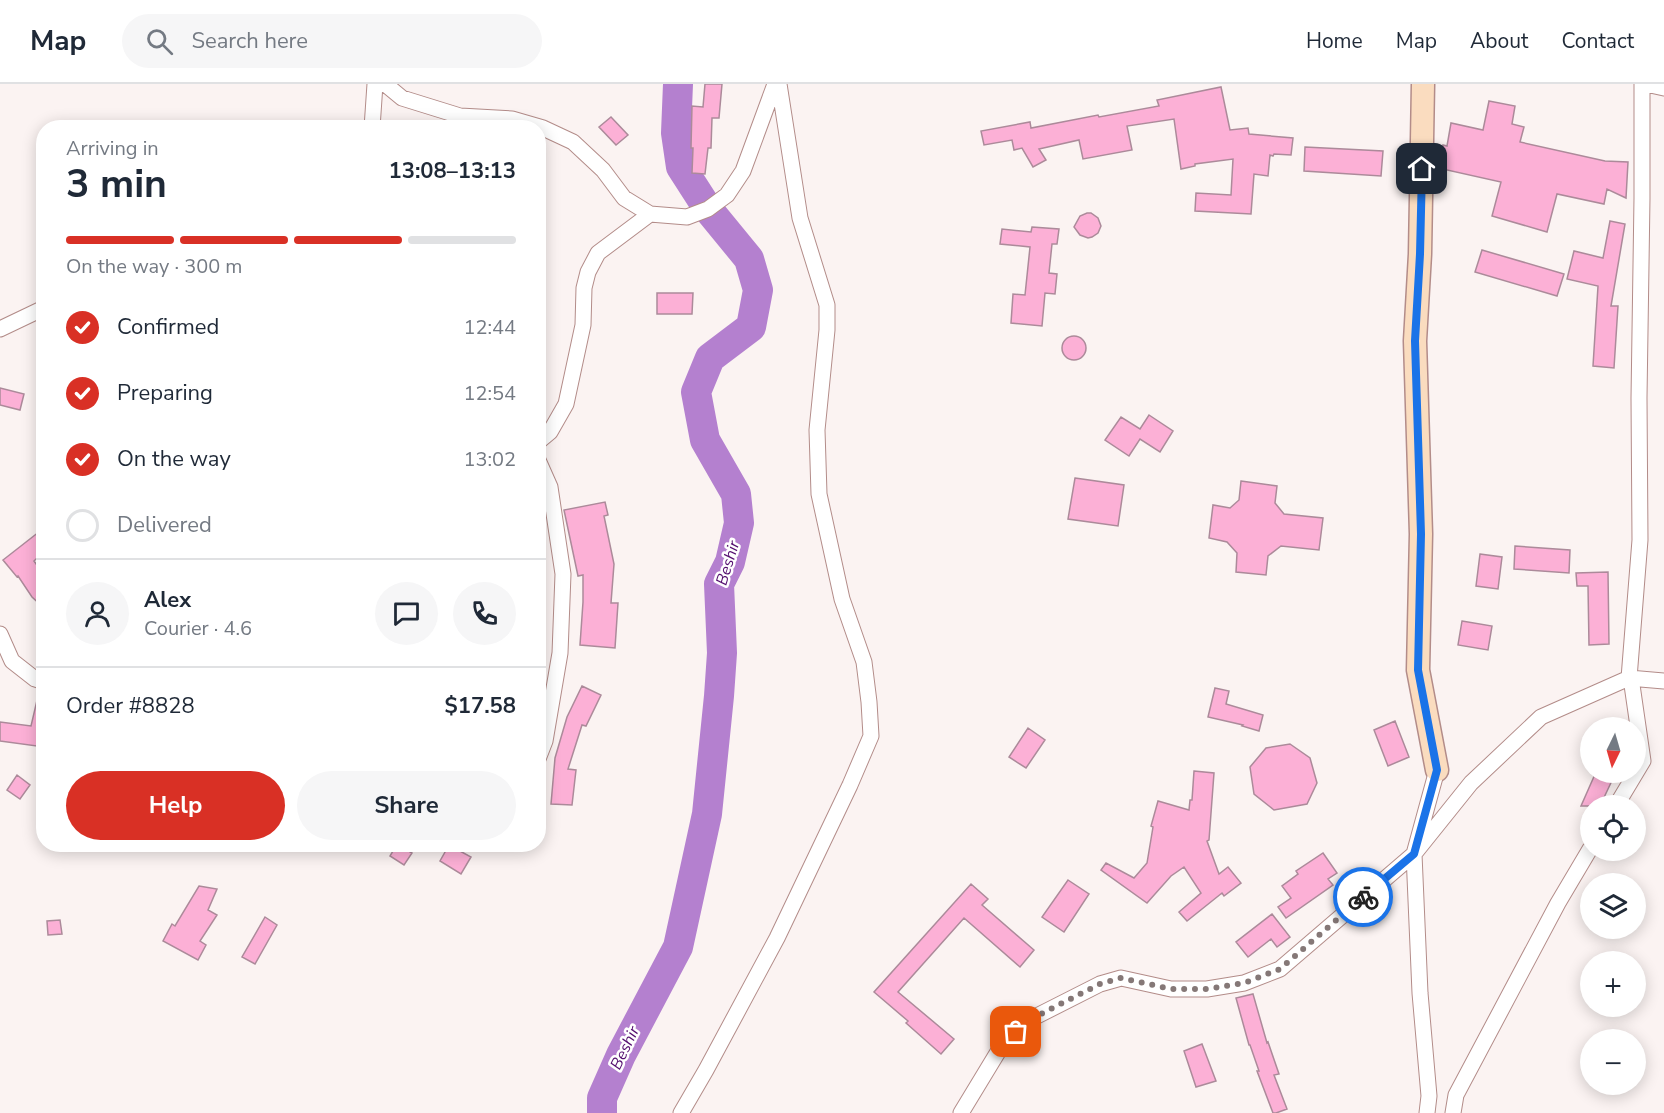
<!DOCTYPE html>
<meta charset="utf-8">
<style>
body{margin:0;font-family:"Nunito Sans",sans-serif;background:#f6f6f7;color:#1f2937;height:100vh;display:flex;flex-direction:column;font-size:22px;white-space:nowrap}
*{box-sizing:border-box;margin:0}
p{font-size:20px;color:#747a83}
.icon{flex:none;width:33px;height:33px;fill:none;stroke:currentColor;stroke-width:2;stroke-linecap:round;stroke-linejoin:round}
.map{position:relative;flex:1;overflow:hidden}
.panel{position:absolute;left:36px;top:36px;width:510px;height:732px;display:flex;flex-direction:column;background:#fff;border-radius:24px;box-shadow:0 3px 15px #0003}
.panel>*{flex:none}
.needle{width:39px;rotate:185deg}
.fabs{position:absolute;left:1580px;top:633px;display:grid;gap:12px}
.fabs a{display:grid;place-items:center;width:66px;height:66px;border-radius:50%;background:#fff;box-shadow:0 3px 15px #0003;font-size:30px}
.pin{position:absolute;display:grid;place-items:center;width:51px;height:51px;color:#fff;margin:-26px;border-radius:12px;box-shadow:0 3px 9px #0006}
.courier{position:absolute;display:grid;place-items:center;width:60px;height:60px;margin:-30px;border:4px solid #1a73e8;border-radius:50%;background:#fff;color:#222;box-shadow:0 2px 8px #0007}
.head em{font-style:normal;font-weight:700}
.head div{display:flex;flex-direction:column-reverse}
.head{display:flex;align-items:center;justify-content:space-between;height:102px;padding:0 30px}
h1{font-size:39px;font-weight:700;line-height:45px}
.bar{display:grid;grid-template-columns:repeat(4,1fr);gap:9px 6px;align-content:center;height:72px;padding:0 30px}
.bar i{height:8px;border-radius:4px;background:#e0e1e3}
.bar .on{background:#d93025}
.bar p{grid-column:span 4}
.line{display:flex;align-items:center;gap:15px;padding:0 30px;border-top:2px solid #e0e1e3}
.line div{flex:1}
.round{display:grid;place-items:center;flex:none;width:63px;height:63px;border-radius:32px;background:#f6f6f7}
ol{padding:0 30px;list-style:none}
li{display:flex;align-items:center;gap:18px;height:66px}
li p{margin-inline-start:auto}
li .icon{padding:6px;border-radius:50%;background:#d93025;color:#fff;stroke-width:4}
li:last-child{color:#747a83}
li i{width:33px;height:33px;border:3px solid #e0e1e3;border-radius:50%}
.primary-button{display:flex;gap:12px;margin-top:auto;padding:12px 30px}
.primary-button a{flex:1;height:69px;border-radius:36px;background:#d93025;color:#fff;font-size:24px;font-weight:700;line-height:69px;text-align:center}
.primary-button a+a{background:#f6f6f7;color:#1f2937}
header{display:flex;align-items:center;gap:36px;box-sizing:border-box;height:84px;padding:0 30px;background:#fff;border-bottom:2px solid #e0e1e3}
header strong{font-size:28px}
nav{display:flex;gap:33px;margin-inline-start:auto;font-size:21px}
.search{width:420px;height:54px;background:#f6f6f7;display:flex;align-items:center;gap:15px;box-sizing:border-box;padding:0 21px;border-radius:33px;color:#747a83;font-size:22px}
.map>svg:first-child{display:block}
</style>
<header>
<strong>Map</strong>
<div class="search"><svg class="icon" aria-label="search" viewBox="0 0 24 24"><circle cx="10" cy="10" r="6"/><path d="M15 15l6 6"/></svg>Search here</div>
<nav><a>Home</a><a>Map</a><a>About</a><a>Contact</a></nav>
</header>
<div class="map">
<svg width="1664" height="1029" viewBox="0 0 1664 1029">
<rect width="100%" height="100%" fill="#fbf3f2"/>
<g fill="none" stroke-linecap="round" stroke-linejoin="round">
<path stroke="#b480cf" stroke-width="30" d="M 602,1029 L 602,1014 L 621,971 L 678,863 L 707,730 L 719,612 L 722,569 L 719,500 L 730,478 L 739,439 L 736,410 L 705,356 L 696,308 L 710,274 L 751,243 L 758,206 L 749,175 L 708,125 L 681,83 L 676,49 L 678,0"/>
</g>
<path fill="#fcb0d6" stroke="#ac8a9a" stroke-width="1.5" d="M 705,0 L 722,0 L 719,34 L 712,34 L 711,64 L 708,64 L 705,90 L 692,89 L 693,64 L 691,64 L 692,22 L 703,23 Z
M 1221,3 L 1230,46 L 1248,44 L 1249,50 L 1293,54 L 1291,71 L 1274,70 L 1273,72 L 1270,71 L 1268,92 L 1254,90 L 1251,130 L 1195,127 L 1196,109 L 1231,111 L 1233,75 L 1195,80 L 1195,82 L 1181,85 L 1174,35 L 1127,42 L 1132,66 L 1083,75 L 1079,56 L 1039,65 L 1046,76 L 1033,83 L 1022,64 L 1014,66 L 1012,56 L 984,61 L 981,47 L 1030,38 L 1031,44 L 1098,31 L 1099,33 L 1159,22 L 1157,16 Z
M 1489,17 L 1515,22 L 1512,40 L 1524,43 L 1520,58 L 1605,77 L 1628,78 L 1626,114 L 1607,105 L 1604,120 L 1557,110 L 1547,148 L 1492,132 L 1501,98 L 1438,84 L 1443,61 L 1447,62 L 1451,39 L 1483,46 Z
M 611,33 L 628,51 L 616,61 L 599,43 Z
M 1305,63 L 1383,67 L 1381,92 L 1304,87 Z
M 1087,129 L 1091,129 L 1098,134 L 1101,142 L 1098,149 L 1092,153 L 1088,154 L 1080,151 L 1074,143 L 1080,132 Z
M 1610,137 L 1625,140 L 1611,222 L 1618,222 L 1614,284 L 1593,282 L 1598,202 L 1567,195 L 1574,167 L 1603,174 Z
M 1032,143 L 1059,145 L 1057,160 L 1052,160 L 1049,189 L 1057,190 L 1055,210 L 1045,209 L 1042,242 L 1011,239 L 1013,210 L 1025,211 L 1030,163 L 1000,160 L 1002,145 L 1031,148 Z
M 1482,166 L 1564,190 L 1557,212 L 1475,188 Z
M 657,209 L 693,209 L 692,230 L 657,230 Z
M1062 264a12 12 0 1 1 24 0a12 12 0 1 1-24 0Z
M 0,304 L 24,310 L 20,326 L 0,321 Z
M 1149,331 L 1173,347 L 1160,368 L 1140,355 L 1129,372 L 1105,356 L 1121,333 L 1140,345 Z
M 1075,394 L 1124,401 L 1118,442 L 1068,435 Z
M 1241,397 L 1277,402 L 1275,419 L 1284,430 L 1323,434 L 1319,466 L 1281,462 L 1268,472 L 1266,491 L 1236,488 L 1237,469 L 1227,458 L 1209,454 L 1213,421 L 1230,424 L 1239,416 Z
M 605,418 L 608,431 L 604,432 L 614,480 L 611,519 L 618,519 L 615,564 L 580,561 L 583,518 L 583,491 L 578,492 L 564,426 Z
M 44,444 L 44,467 L 34,477 L 44,491 L 44,524 L 32,513 L 18,492 L 17,493 L 3,476 Z
M 1515,462 L 1570,466 L 1569,489 L 1514,485 Z
M 1480,470 L 1502,473 L 1498,505 L 1476,502 Z
M 1608,488 L 1609,560 L 1589,561 L 1588,502 L 1577,502 L 1576,489 Z
M 1462,537 L 1492,542 L 1488,566 L 1458,561 Z
M 582,602 L 601,611 L 586,642 L 582,641 L 568,685 L 576,686 L 572,721 L 551,720 L 555,674 L 567,633 Z
M 1215,604 L 1229,607 L 1226,620 L 1263,631 L 1259,647 L 1242,642 L 1243,641 L 1208,633 Z
M 38,612 L 44,613 L 44,663 L 0,657 L 0,638 L 31,642 Z
M 1395,637 L 1409,673 L 1388,682 L 1374,646 Z
M 1028,644 L 1045,656 L 1026,684 L 1009,673 Z
M 1290,660 L 1310,674 L 1317,699 L 1307,720 L 1274,726 L 1254,710 L 1250,683 L 1266,664 Z
M 1194,687 L 1214,689 L 1209,756 L 1207,757 L 1219,790 L 1228,783 L 1241,799 L 1224,812 L 1222,809 L 1187,837 L 1179,828 L 1201,809 L 1184,783 L 1171,792 L 1147,819 L 1101,786 L 1106,779 L 1134,794 L 1147,779 L 1153,743 L 1151,742 L 1158,717 L 1189,726 L 1190,716 L 1192,716 Z
M 1596,688 L 1616,688 L 1600,722 L 1581,722 Z
M 17,691 L 30,701 L 20,715 L 7,706 Z
M 397,760 L 412,769 L 404,781 L 390,772 Z
M 449,761 L 471,773 L 461,790 L 440,777 Z
M 1323,769 L 1337,789 L 1328,795 L 1333,801 L 1286,834 L 1278,823 L 1291,814 L 1282,802 L 1298,790 L 1296,787 Z
M 1068,796 L 1089,810 L 1064,848 L 1042,833 Z
M 971,800 L 988,815 L 982,821 L 1034,866 L 1020,883 L 964,834 L 898,908 L 954,955 L 941,970 L 906,939 L 908,937 L 874,908 Z
M 199,802 L 217,805 L 208,826 L 217,831 L 200,857 L 206,861 L 198,876 L 163,857 L 172,840 L 175,842 Z
M 1272,830 L 1290,853 L 1277,863 L 1271,855 L 1248,873 L 1236,858 Z
M 265,833 L 277,841 L 255,880 L 242,873 Z
M 60,836 L 62,850 L 48,851 L 47,837 Z
M 1253,910 L 1267,959 L 1268,958 L 1279,990 L 1274,991 L 1287,1025 L 1276,1029 L 1273,1029 L 1257,987 L 1259,987 L 1250,961 L 1249,961 L 1236,914 Z
M 1202,960 L 1216,997 L 1196,1003 L 1184,967 Z"/>
<g fill="none" stroke-linecap="round" stroke-linejoin="round">
<g stroke="#b38c89" stroke-width="17">
<path id="minor" d="M 385,0 L 402,14 L 460,32 L 512,35 L 543,44 L 573,58 L 603,86 L 624,114 L 650,130 L 687,133 L 708,125 L 727,111 L 743,87 L 775,0
M 1646,0 L 1664,4
M 372,44 L 375,0
M 0,245 L 44,224
M 538,358 L 550,348 L 566,320 L 583,241 L 584,204 L 588,188 L 598,169 L 650,130
M 538,376 L 550,403 L 563,490 L 560,569 L 545,657 L 538,675
M 0,550 L 12,577 L 35,595 L 44,598
M 1629,594 L 1640,456 L 1639,314 L 1642,114 L 1642,0
M 1616,722 L 1643,677 L 1631,594
M 681,1029 L 706,986 L 777,854 L 850,701 L 871,652 L 869,618 L 864,578 L 842,515 L 819,410 L 817,346 L 827,246 L 827,221 L 800,134 L 779,0
M 961,1029 L 1004,958 L 1027,937 L 1100,900 L 1121,894 L 1171,905 L 1207,905 L 1244,899 L 1280,885 L 1414,770 L 1471,699 L 1541,633 L 1629,594 L 1664,597
M 1427,1029 L 1429,1012 L 1420,909 L 1414,770 L 1437,686
M 1453,1029 L 1456,1011 L 1558,819 L 1590,765"/>
</g>
<g stroke="#b38c89" stroke-width="25">
<path id="secondary" d="M 1423,0 L 1420,170 L 1415,257 L 1421,450 L 1418,586 L 1437,686"/>
</g>
<use href="#minor" stroke="#fff" stroke-width="15"/>
<use href="#secondary" stroke="#fadcbf" stroke-width="22"/>
</g>
<g fill="none" stroke-linecap="round" stroke-linejoin="round">
<path stroke="#857877" stroke-width="6" stroke-dasharray="0 10.8" d="M 1016,948 L 1027,937 L 1100,900 L 1121,894 L 1171,905 L 1207,905 L 1244,899 L 1280,885 L 1363,813"/>
<path stroke="#1a73e8" stroke-width="8" d="M 1363,813 L 1414,770 L 1437,686 L 1418,586 L 1421,450 L 1415,257 L 1420,170 L 1422,85"/>
</g>
<g text-anchor="middle" dominant-baseline="central" stroke-width="5" stroke-linejoin="round" paint-order="stroke">
<g font-size="16" font-style="italic" fill="#530d6e" stroke="#fff">
<text transform="translate(728 479) rotate(-73)">Beshir</text>
<text transform="translate(625 964) rotate(-64)">Beshir</text>
</g>
</g>
</svg>
<div class="fabs">
<a><svg class="needle" viewBox="-14 -14 28 28"><path d="M0-13l5 13h-10z" fill="#e53935"/><path d="M0 13l5-13h-10z" fill="#747a83"/></svg></a>
<a><svg class="icon" aria-label="locate" viewBox="0 0 24 24"><circle cx="12" cy="12" r="6"/><path d="M12 2v4M12 18v4M2 12h4M18 12h4"/></svg></a>
<a><svg class="icon" aria-label="layers" viewBox="0 0 24 24"><path d="M12 4l9 5-9 5-9-5zM3 14l9 5 9-5"/></svg></a>
<a>+</a>
<a>−</a>
</div>
<div class="pin" style="left:1016px;top:948px;background:#ea580c"><svg class="icon" aria-label="bag" viewBox="0 0 24 24"><path d="M5 8h14l-1 12H6zM9 8a3 3 0 0 1 6 0"/></svg></div>
<div class="pin" style="left:1422px;top:85px;background:#1f2937"><svg class="icon" aria-label="home" viewBox="0 0 24 24"><path d="M3 11l9-7 9 7M6 9v11h12V9"/></svg></div>
<div class="courier" style="left:1363px;top:813px"><svg class="icon" aria-label="bike" viewBox="0 0 24 24"><circle cx="6" cy="16" r="4"/><circle cx="18" cy="16" r="4"/><path d="M6 16l4-8h5l3 8M10 8l3 8H6M13 5h3"/></svg></div>
<section class="panel">
<div class="head"><div><h1>3 min</h1><p>Arriving in</p></div><em>13:08–13:13</em></div>
<div class="bar"><i class="on"></i><i class="on"></i><i class="on"></i><i></i><p>On the way · 300 m</p></div>
<ol>
<li><svg class="icon" aria-label="check" viewBox="0 0 24 24"><path d="M5 12l5 5 9-10"/></svg>Confirmed<p>12:44</p></li>
<li><svg class="icon" aria-label="check" viewBox="0 0 24 24"><path d="M5 12l5 5 9-10"/></svg>Preparing<p>12:54</p></li>
<li><svg class="icon" aria-label="check" viewBox="0 0 24 24"><path d="M5 12l5 5 9-10"/></svg>On the way<p>13:02</p></li>
<li><i></i>Delivered</li>
</ol>
<div class="line" style="height:108px"><a class="round"><svg class="icon" aria-label="person" viewBox="0 0 24 24"><circle cx="12" cy="8" r="4"/><path d="M4 21q1-7 8-7t8 7"/></svg></a><div><b>Alex</b><p>Courier · 4.6</p></div><a class="round"><svg class="icon" aria-label="chat" viewBox="0 0 24 24"><path d="M4 5h16v11H9l-5 4z"/></svg></a><a class="round"><svg class="icon" aria-label="phone" viewBox="0 0 24 24"><path d="M5 4h4l2 5-3 2q2 4 5 5l2-3 5 2v4C11 20 4 13 5 4z"/></svg></a></div>
<div class="line" style="height:78px"><div>Order #8828</div><b>$17.58</b></div>
<div class="primary-button"><a>Help</a><a>Share</a></div>
</section>
</div>
